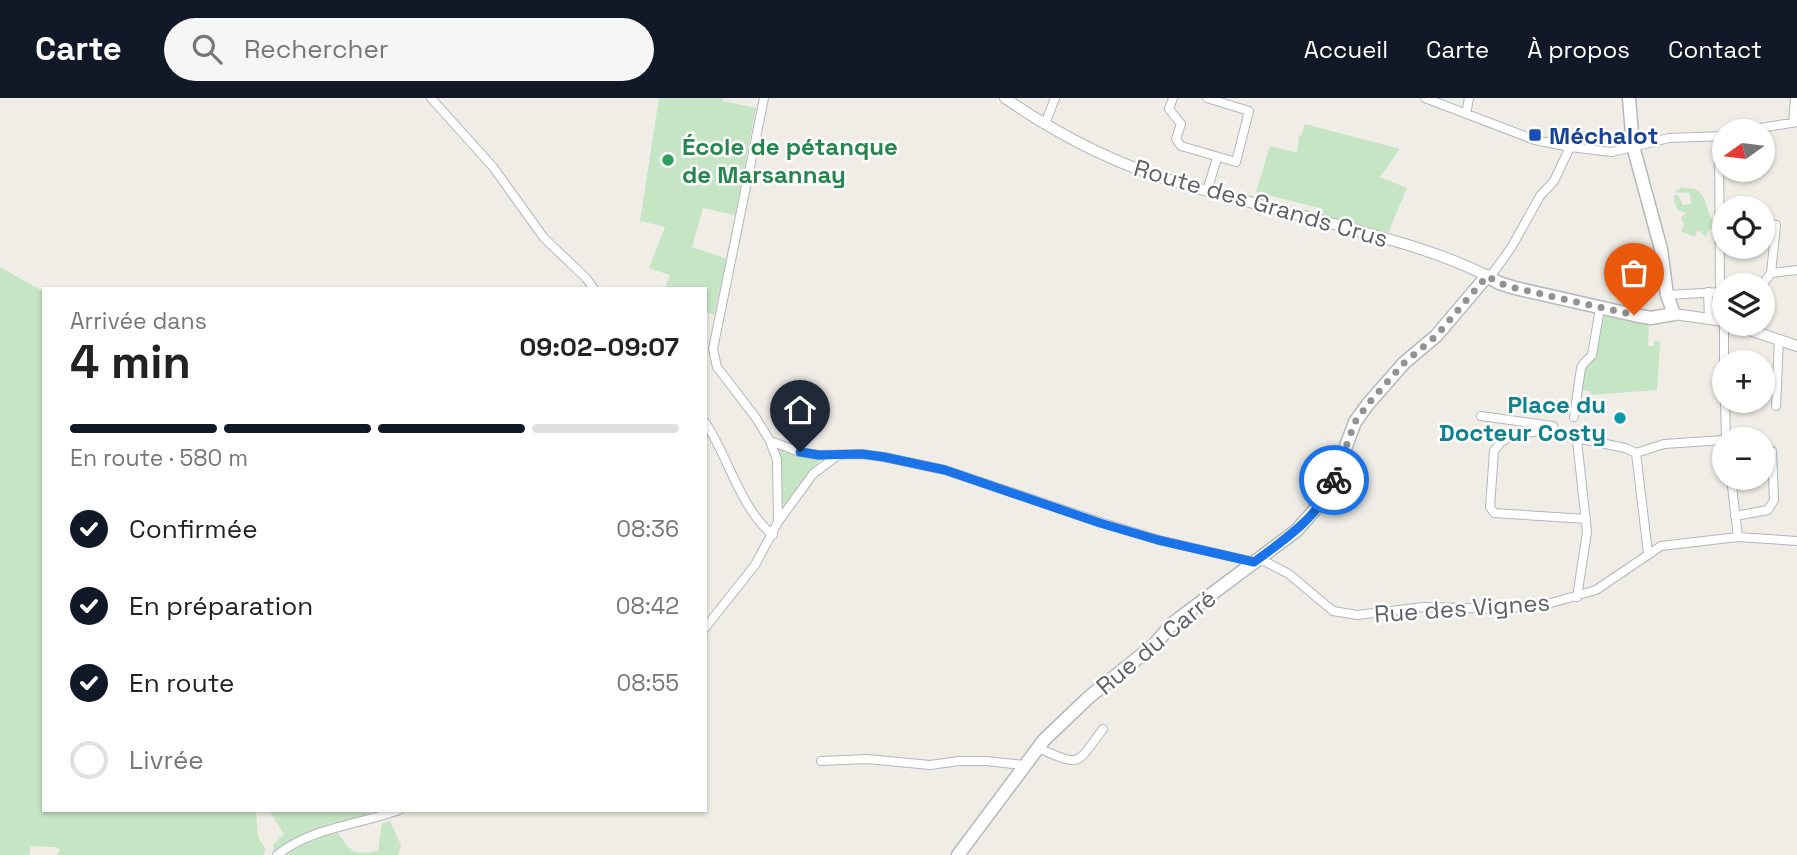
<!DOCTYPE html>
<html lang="fr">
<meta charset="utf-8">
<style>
body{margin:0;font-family:"Space Grotesk",sans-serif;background:#f6f6f6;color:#222;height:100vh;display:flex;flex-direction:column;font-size:26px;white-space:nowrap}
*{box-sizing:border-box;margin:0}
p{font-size:23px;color:#767676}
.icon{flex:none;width:38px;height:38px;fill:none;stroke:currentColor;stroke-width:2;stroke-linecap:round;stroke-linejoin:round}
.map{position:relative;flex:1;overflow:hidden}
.side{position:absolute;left:42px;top:189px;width:665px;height:525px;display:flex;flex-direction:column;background:#fff;border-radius:0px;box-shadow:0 2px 5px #0004}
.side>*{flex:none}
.needle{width:46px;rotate:256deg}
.fabs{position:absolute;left:1712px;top:21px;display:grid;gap:14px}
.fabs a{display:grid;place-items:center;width:63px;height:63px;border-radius:50%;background:#fff;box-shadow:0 2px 5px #0004;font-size:35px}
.pin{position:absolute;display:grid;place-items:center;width:60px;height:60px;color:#fff;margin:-72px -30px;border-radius:50% 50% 50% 0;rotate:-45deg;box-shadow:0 0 7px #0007}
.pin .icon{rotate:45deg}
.courier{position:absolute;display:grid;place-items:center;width:70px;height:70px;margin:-35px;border:5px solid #1a73e8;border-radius:50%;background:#fff;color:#222;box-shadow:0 2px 9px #0007}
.head em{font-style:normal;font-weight:700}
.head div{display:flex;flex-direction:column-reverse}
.head{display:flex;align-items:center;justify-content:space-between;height:119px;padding:0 28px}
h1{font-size:46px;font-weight:700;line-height:52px}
.bar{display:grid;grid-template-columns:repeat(4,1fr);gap:10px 7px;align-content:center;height:84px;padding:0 28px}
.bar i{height:9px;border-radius:5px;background:#e0e0e0}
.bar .on{background:#111827}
.bar p{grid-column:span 4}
ol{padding:0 28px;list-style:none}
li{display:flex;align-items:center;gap:21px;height:77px}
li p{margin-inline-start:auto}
li .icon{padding:7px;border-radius:50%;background:#111827;color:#fff;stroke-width:4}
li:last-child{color:#767676}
li i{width:38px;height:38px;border:4px solid #e0e0e0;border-radius:50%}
header{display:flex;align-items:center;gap:42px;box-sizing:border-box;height:98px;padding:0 35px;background:#111827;color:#fff}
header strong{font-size:33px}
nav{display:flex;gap:38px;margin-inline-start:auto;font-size:24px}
.search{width:490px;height:63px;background:#f6f6f6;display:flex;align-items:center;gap:18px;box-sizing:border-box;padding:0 24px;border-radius:38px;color:#767676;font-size:26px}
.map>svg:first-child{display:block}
</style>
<header>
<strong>Carte</strong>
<div class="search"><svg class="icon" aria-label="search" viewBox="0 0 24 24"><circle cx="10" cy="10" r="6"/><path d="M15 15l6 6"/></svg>Rechercher</div>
<nav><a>Accueil</a><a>Carte</a><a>À propos</a><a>Contact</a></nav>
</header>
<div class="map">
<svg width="1797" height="757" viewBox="0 0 1797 757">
<rect width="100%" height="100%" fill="#efede6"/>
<path fill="#c5e5c4" d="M 659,0 L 723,0 L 723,3 L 756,10 L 735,117 L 703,110 L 692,149 L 727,161 L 714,217 L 705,213 L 705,191 L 665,191 L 670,177 L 649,170 L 665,129 L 640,123 Z
M 1305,26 L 1400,51 L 1380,79 L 1407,90 L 1387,137 L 1321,117 L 1323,111 L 1256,94 L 1270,48 L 1297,55 L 1299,38 L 1302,36 Z
M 1682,89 C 1686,91 1690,90 1694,91 C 1706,95 1706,110 1711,120 L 1717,121 L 1717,127 L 1708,133 L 1706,139 L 1700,133 L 1696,134 L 1695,139 L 1681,133 L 1684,127 L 1681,120 L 1686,115 L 1678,112 L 1674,104 L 1674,97 L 1678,97 L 1683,107 L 1691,106 L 1690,95 L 1675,94 Z
M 0,169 L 44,194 L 44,712 L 259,712 L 256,715 L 258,739 L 265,750 L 264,757 L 57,757 L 60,752 L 55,749 L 31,748 L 29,757 L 0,757 Z
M 1601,214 L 1649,224 L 1648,248 L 1654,248 L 1654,243 L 1659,243 L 1660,246 L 1657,292 L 1590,297 L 1590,293 L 1580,292 L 1585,267 L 1594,258 Z
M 779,350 L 821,362 L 807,377 L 787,408 L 782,404 Z
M 269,712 L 369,712 L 369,716 C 330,727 307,728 275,756 L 273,747 L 284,736 Z
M 390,723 L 401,747 L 398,757 L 286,757 L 286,754 C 302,744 319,738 338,735 C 351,755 354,757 378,753 L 382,725 Z"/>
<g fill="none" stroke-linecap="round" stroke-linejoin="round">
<g stroke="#b3b6ba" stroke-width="10">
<path id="minor" d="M 431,0 L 493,69 L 544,140 L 586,180 L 594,191
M 1173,0 L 1169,11 L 1181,26 L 1176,41 L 1181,48 L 1236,64 L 1249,13 L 1207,0
M 1425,0 L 1535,42 L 1570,49 L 1612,54 L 1669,40 L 1724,38
M 1466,16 L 1469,0
M 1793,25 L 1795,0
M 1045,26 L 1055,0
M 1742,33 L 1797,24
M 1207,93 L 1217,60
M 1762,125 L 1776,127 L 1771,175
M 1490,179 L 1511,150 L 1540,98 L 1554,83 L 1570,49
M 1762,187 L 1771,175 L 1797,172
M 1708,194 L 1709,219
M 1667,197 L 1720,194 L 1719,39
M 1724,223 L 1724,271
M 1725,303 L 1726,341
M 1776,308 L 1779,241
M 1481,318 L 1553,328 L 1557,336
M 1574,319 L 1581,270 L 1584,265 L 1592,257 L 1600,210
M 705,324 C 728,358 741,412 773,437
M 770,343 L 800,354 L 819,357 L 862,356 L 884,359 L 945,372 L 1100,424 L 1159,442 L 1254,464 L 1264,463 L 1289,476 L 1333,513 L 1357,517 L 1424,509 L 1505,511 L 1551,505 L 1596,492 L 1661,448 L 1738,439 L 1797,443
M 1636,355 L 1664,346 L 1724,342
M 1731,380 L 1738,439
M 1735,418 L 1768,412 L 1774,402 L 1772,353 L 1762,349
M 1586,421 L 1494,415 L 1490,409 L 1494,353 L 1501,344 L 1514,337 L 1539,333 L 1548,334 L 1625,350 L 1636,355 L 1648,455
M 778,424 L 813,376 L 838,357
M 1577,499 L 1587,434 L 1577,342
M 705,530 L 755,467 L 778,424 L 777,362 L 770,343 L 756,320 L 717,269 L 713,251 L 764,0
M 1038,650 C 1082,669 1075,668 1103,631
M 821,663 L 867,661 L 930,667 L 959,663 L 986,663 L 1024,667
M 277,757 C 312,729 358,727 399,712"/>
</g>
<g stroke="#b3b6ba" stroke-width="12">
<path id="tertiary" d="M 1005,0 C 1057,36 1115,66 1176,84 C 1243,104 1310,118 1377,138 C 1414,148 1453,160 1487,178
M 1674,216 L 1724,223
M 1732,226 L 1797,248"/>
</g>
<g stroke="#b5b8bd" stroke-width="15">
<path id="secondary" d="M 958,757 L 1044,642 L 1089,599 L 1154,547 L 1173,525 L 1296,433 L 1328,397 L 1355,324 L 1368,306 L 1404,265 L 1436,238 L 1487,178 L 1499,185 L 1515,190 L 1634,217 L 1651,220 L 1674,216 L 1667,197 L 1661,151 L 1633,48 L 1629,0"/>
</g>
<use href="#minor" stroke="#fff" stroke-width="8"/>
<use href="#tertiary" stroke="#fff" stroke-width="10"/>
<use href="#secondary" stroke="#fff" stroke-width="12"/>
</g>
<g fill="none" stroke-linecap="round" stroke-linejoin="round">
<path stroke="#919293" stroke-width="7" stroke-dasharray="0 12.6" d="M 1334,382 L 1355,324 L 1368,306 L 1404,265 L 1436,238 L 1487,178 L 1499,185 L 1515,190 L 1634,217"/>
<path stroke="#1a73e8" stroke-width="9" d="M 800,354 L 819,357 L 862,356 L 884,359 L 945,372 L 1100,425 L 1158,442 L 1254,464 C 1284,442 1320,418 1334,382"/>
</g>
<rect fill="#1a4fb4" stroke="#fff" stroke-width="2.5" x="1528" y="30" width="14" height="14" rx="3.5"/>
<circle fill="#2e9e5b" stroke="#fff" stroke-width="2.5" cx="668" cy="62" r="7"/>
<circle fill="#0f9aa8" stroke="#fff" stroke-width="2.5" cx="1620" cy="320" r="7"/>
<g text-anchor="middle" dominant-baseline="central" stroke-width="5" stroke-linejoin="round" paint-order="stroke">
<g font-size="24" font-weight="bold" fill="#164399" stroke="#fff" text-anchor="start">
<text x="1549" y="37">Méchalot</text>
</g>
<g font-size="24" font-weight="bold" fill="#27864d" stroke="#fff" text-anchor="start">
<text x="682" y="48">École de pétanque<tspan x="682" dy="28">de Marsannay</tspan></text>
</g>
<g font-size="24" fill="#5e6166" stroke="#fff">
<text transform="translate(1261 105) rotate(16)">Route des Grands Crus</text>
<text transform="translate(1462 510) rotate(-4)">Rue des Vignes</text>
<text transform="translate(1156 544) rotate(-40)">Rue du Carré</text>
</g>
<g font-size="24" font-weight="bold" fill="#0d838f" stroke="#fff" text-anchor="end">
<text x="1606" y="306">Place du<tspan x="1606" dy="28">Docteur Costy</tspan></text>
</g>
</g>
</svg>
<div class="fabs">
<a><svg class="needle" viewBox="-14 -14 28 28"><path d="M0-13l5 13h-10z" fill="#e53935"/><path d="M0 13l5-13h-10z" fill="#767676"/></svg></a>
<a><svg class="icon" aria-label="locate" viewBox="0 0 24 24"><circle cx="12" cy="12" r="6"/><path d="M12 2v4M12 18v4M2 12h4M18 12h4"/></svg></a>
<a><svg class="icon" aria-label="layers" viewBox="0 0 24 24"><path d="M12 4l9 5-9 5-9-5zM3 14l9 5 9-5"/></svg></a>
<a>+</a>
<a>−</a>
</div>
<div class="pin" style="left:1634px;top:217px;background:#ea580c"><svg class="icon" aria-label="bag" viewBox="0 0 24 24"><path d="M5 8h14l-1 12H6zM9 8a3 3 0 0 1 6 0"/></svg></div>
<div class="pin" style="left:800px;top:354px;background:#1f2937"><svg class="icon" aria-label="home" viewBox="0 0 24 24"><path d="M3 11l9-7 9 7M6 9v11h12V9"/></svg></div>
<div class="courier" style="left:1334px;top:382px"><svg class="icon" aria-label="bike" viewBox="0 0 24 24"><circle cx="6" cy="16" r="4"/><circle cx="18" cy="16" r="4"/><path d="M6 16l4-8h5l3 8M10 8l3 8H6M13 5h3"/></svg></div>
<section class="side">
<div class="head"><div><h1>4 min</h1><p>Arrivée dans</p></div><em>09:02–09:07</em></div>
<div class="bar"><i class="on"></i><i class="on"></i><i class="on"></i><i></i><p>En route · 580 m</p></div>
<ol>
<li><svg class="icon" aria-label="check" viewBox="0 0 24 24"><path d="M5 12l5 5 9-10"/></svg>Confirmée<p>08:36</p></li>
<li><svg class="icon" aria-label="check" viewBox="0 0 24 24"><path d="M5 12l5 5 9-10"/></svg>En préparation<p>08:42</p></li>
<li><svg class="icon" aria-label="check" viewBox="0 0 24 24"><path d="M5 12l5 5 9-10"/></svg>En route<p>08:55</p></li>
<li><i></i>Livrée</li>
</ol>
</section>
</div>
